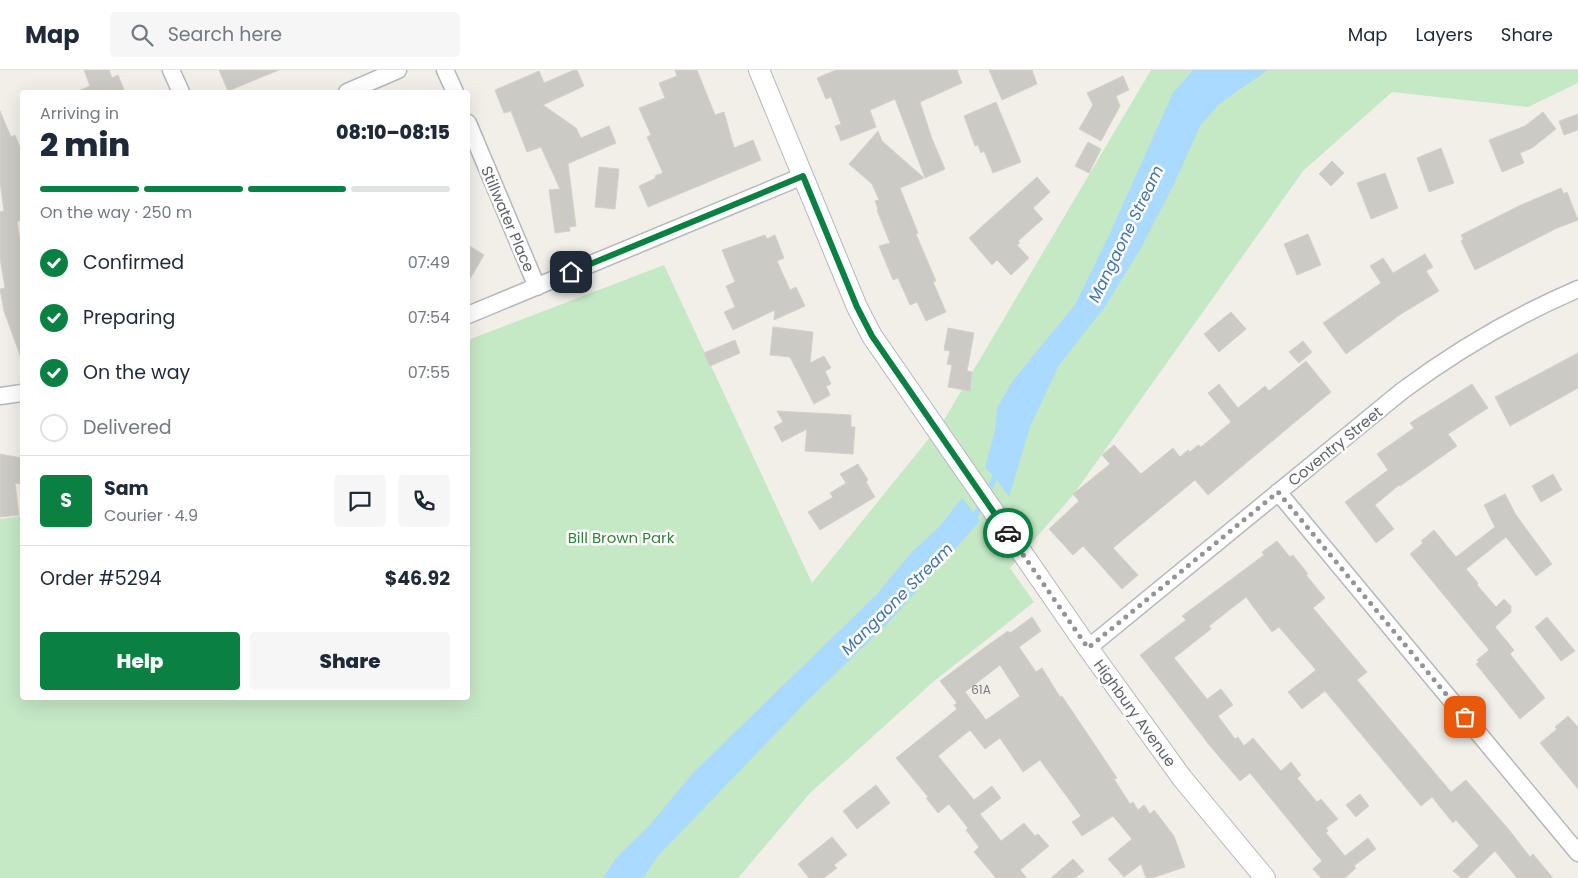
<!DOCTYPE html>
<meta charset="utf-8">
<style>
body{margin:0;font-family:Poppins,sans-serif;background:#f6f6f7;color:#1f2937;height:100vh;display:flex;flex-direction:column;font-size:19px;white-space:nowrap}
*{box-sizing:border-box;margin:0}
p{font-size:16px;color:#747a83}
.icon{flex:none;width:28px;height:28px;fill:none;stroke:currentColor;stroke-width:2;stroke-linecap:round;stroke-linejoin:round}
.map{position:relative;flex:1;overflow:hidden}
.details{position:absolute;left:20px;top:20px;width:450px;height:610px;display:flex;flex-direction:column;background:#fff;border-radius:5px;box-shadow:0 5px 20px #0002}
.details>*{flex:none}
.pin{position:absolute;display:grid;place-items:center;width:42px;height:42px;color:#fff;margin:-21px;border-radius:10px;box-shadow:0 2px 8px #0006}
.courier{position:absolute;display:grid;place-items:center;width:50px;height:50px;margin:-25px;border:4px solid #0b8043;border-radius:50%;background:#fff;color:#222;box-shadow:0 1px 6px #0007}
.summary em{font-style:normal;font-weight:800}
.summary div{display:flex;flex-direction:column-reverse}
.summary{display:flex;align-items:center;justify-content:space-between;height:85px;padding:0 20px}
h1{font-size:32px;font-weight:800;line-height:38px}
.bar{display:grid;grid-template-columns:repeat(4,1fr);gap:8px 5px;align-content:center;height:60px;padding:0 20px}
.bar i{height:6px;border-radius:4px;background:#e0e1e3}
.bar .on{background:#0b8043}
.bar p{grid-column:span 4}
.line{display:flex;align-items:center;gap:12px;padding:0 20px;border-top:1px solid #e0e1e3}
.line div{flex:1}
.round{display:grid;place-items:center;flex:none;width:52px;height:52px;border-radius:5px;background:#f6f6f7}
ol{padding:0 20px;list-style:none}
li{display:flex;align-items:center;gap:15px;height:55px}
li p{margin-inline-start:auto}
li .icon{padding:5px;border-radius:50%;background:#0b8043;color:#fff;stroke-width:4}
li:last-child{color:#747a83}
li i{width:28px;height:28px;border:2px solid #e0e1e3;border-radius:50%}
.action{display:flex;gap:10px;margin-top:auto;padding:10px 20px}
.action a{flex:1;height:58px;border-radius:5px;background:#0b8043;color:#fff;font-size:20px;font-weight:800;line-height:58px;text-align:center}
.action a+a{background:#f6f6f7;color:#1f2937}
header{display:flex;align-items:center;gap:30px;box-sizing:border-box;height:70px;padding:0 25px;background:#fff;border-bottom:1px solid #e0e1e3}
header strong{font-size:24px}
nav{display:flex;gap:28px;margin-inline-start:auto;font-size:18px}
.search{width:350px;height:45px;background:#f6f6f7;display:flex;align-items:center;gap:12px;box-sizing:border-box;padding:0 18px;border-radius:5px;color:#747a83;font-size:19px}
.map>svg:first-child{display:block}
</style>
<header>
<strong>Map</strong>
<div class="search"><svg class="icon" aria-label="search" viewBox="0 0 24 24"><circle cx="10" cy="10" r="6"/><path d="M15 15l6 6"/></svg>Search here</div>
<nav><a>Map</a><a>Layers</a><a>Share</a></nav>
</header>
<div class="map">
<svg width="1578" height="808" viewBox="0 0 1578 808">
<rect width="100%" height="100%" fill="#f1efe8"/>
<path fill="#c5e8c5" d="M 1151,0 L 1578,0 L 1578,13 L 1528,37 L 1392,22 L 1303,101 L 1073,425 L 1010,498 L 1034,532 L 933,612 L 838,698 L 810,723 L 738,808 L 0,808 L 0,449 L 22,446 L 22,628 L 468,628 L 468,270 L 664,195 L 812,513 L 944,350 Z"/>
<path fill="#aadaff" d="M 1193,0 L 1268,0 L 1219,34 L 1200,56 L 1174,114 L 1140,180 L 1104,238 L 1059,295 L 1030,357 L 1009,427 L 995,407 L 985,398 L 995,360 L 997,338 L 1014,309 L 1075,235 L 1111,161 L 1173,23 Z
M 962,428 L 980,451 L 887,554 L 808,630 L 657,787 L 643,808 L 603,808 L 616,788 L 649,756 L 692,704 L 877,524 L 912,482 L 939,457 Z"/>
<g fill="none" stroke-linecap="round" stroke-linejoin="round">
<path stroke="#aadaff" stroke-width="5.5" d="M 987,424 L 998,401
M 973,450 L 983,432"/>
</g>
<path fill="#cccac5" stroke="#d6d1c6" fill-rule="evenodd" d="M 84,0 L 109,0 L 112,8 L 118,5 L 125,22 L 76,22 L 90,16 Z
M 219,0 L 279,0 L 228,21 Z
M 574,0 L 577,0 L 584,16 L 543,35 L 576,58 L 581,68 L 609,56 L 616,73 L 567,94 L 568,94 L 576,156 L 569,157 L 570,161 L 555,163 L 549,120 L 560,119 L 541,77 L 527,82 L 511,41 L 504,43 L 495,20 L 539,1 L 544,13 Z
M 675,0 L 697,0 L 715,45 L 724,42 L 734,78 L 753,70 L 761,90 L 648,137 L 639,116 L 656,108 L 655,106 L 663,103 L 647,67 L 651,65 L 639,38 L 665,28 L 659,13 L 677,6 Z
M 836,0 L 957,0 L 962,13 L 920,32 L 932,69 L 945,99 L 925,108 L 895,29 L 870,40 L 876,57 L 841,71 L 835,56 L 841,54 L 831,27 L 826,29 L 817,8 Z
M 989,0 L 1032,0 L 1037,14 L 1002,30 Z
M 1123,6 L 1129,20 L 1116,26 L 1120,36 L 1101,71 L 1079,59 L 1093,35 L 1087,23 Z
M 996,32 L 1021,92 L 993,103 L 984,81 L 981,83 L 978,75 L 975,76 L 964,46 Z
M 0,41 L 11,67 L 15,65 L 22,82 L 22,151 L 17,151 L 22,184 L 22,288 L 21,288 L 4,241 L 0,219 L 5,218 L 0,188 L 0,142 L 4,141 L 0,112 Z
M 1543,42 L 1556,59 L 1532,78 L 1520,83 L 1524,93 L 1502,102 L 1489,70 L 1525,56 Z
M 1578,44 L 1578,60 L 1564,65 L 1559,51 Z
M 878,61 L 882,71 L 924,108 L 900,118 L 918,163 L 916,164 L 936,211 L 933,212 L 946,242 L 926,251 L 917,232 L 910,235 L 898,208 L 893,210 L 879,176 L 890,173 L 877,140 L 878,139 L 875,131 L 879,130 L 872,114 L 849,94 Z
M 1088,72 L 1101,79 L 1089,103 L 1075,96 Z
M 1441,78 L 1454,113 L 1429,122 L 1417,88 Z
M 1332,91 L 1344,103 L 1331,116 L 1319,104 Z
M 599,97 L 619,99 L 615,139 L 595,137 Z
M 1385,103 L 1398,138 L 1371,149 L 1357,113 Z
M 1037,107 L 1050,122 L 1033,138 L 1043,149 L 1018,171 L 1020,173 L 1017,175 L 1029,188 L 1011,205 L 997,190 L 992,195 L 969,168 Z
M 1561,118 L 1564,124 L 1567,122 L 1578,150 L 1555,159 L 1475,200 L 1461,171 L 1463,169 L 1461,165 L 1521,135 Z
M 1308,164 L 1321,195 L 1297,205 L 1284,174 Z
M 765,165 L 767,169 L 775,165 L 784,188 L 777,191 L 790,220 L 796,217 L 805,236 L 774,250 L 775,240 L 733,260 L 724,242 L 735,237 L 726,216 L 735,212 L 722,180 Z
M 468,175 L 484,185 L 468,212 Z
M 1425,184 L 1433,197 L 1426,201 L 1439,221 L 1401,244 L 1346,284 L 1323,253 L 1381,213 L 1370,196 L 1383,188 L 1393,203 Z
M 1231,242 L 1246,259 L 1219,282 L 1204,264 Z
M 773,257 L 813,262 L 810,293 L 824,286 L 831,298 L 825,301 L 831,314 L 826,316 L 830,325 L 814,334 L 790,287 L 770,285 Z
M 948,258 L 974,263 L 967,301 L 972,302 L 970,321 L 948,317 L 952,295 L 947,294 L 950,281 L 944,280 Z
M 735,270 L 740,283 L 710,296 L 704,283 Z
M 1303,271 L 1312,282 L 1299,293 L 1289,282 Z
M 1578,283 L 1578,318 L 1510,356 L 1495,327 Z
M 1306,291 L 1331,322 L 1208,425 L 1195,410 L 1113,478 L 1138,505 L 1122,519 L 1083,476 L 1073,485 L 1049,459 L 1079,431 L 1073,424 L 1110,394 L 1102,385 L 1114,375 L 1141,404 L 1173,378 L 1180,387 L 1188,380 L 1190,382 L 1198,375 L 1201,377 L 1231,352 L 1208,323 L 1219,314 L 1238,338 L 1265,316 L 1269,321 Z
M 1472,314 L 1488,338 L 1448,364 L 1457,376 L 1400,416 L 1399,415 L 1375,435 L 1394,459 L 1376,473 L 1345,432 L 1388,400 L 1377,384 L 1414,358 L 1410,353 Z
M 777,341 L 851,345 L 851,357 L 855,357 L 853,384 L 805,381 L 807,359 L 782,372 L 774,357 L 783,352 Z
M 0,384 L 22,388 L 22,414 L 15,413 L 19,445 L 0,447 Z
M 858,394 L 868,410 L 866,412 L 875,427 L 820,460 L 808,442 L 833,427 L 830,423 L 846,413 L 840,404 Z
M 1553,404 L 1562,420 L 1541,432 L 1532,416 Z
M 1505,424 L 1516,445 L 1552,494 L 1536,506 L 1506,467 L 1466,499 L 1478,513 L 1477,515 L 1496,537 L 1504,529 L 1511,536 L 1511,542 L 1495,557 L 1514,580 L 1510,584 L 1517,593 L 1545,628 L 1520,649 L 1476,594 L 1479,592 L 1477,590 L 1489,580 L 1410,484 L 1423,473 L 1421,471 L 1434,460 L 1456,487 L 1495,457 L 1484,435 Z
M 1277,471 L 1290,487 L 1293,485 L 1308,504 L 1306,505 L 1325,528 L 1313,538 L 1367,602 L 1357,610 L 1451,722 L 1466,710 L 1510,761 L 1530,787 L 1533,784 L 1553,808 L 1517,808 L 1495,781 L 1467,808 L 1461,808 L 1453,801 L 1479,776 L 1456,750 L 1453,753 L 1432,727 L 1421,736 L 1325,621 L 1302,639 L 1288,622 L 1316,600 L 1279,557 L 1272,562 L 1246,527 L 1209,556 L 1211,559 L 1174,588 L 1207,629 L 1221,619 L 1233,635 L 1218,646 L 1235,669 L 1238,667 L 1244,676 L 1253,668 L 1281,701 L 1291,692 L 1301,705 L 1297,708 L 1317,732 L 1321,729 L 1338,749 L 1326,758 L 1328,761 L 1326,763 L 1345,786 L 1368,768 L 1376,779 L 1354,796 L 1356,798 L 1345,808 L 1321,808 L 1313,799 L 1322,791 L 1250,703 L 1240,711 L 1210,676 L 1140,585 L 1186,550 L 1182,546 L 1264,485 L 1262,482 Z
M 1032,547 L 1041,561 L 1019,577 L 1036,602 L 1042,598 L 1060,627 L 1062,626 L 1117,708 L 1114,709 L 1130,734 L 1133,732 L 1138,740 L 1144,735 L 1150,744 L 1154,740 L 1174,766 L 1185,797 L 1152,808 L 1146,808 L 1141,794 L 1124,807 L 1108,789 L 1132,769 L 1113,746 L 1082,766 L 1072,752 L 1081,746 L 1040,690 L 1023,702 L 1000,668 L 985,679 L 970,660 L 938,686 L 974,730 L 992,716 L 1001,728 L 980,744 L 1001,771 L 1024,753 L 1035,766 L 1038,764 L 1049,776 L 1020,800 L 1027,808 L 996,808 L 974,782 L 979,777 L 966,760 L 968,758 L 949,734 L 938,743 L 926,728 L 928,727 L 896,688 L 957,639 L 954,635 L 957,633 L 940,611 L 984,578 L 1008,561 L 1010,563 ZM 1000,595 L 1020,626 L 986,650 L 965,622 Z
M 1547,547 L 1575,581 L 1561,591 L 1535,557 Z
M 1568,646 L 1578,657 L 1578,719 L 1540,673 L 1557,659 L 1555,657 Z
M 876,715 L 890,733 L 857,759 L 843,741 Z
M 1360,724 L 1369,736 L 1356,747 L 1346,735 Z
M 832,767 L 847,785 L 834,795 L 837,798 L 824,808 L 809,808 L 798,794 Z
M 1073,789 L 1084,801 L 1075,808 L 1051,808 Z"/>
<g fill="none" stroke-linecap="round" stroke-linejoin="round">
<g stroke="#b5b8bc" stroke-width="19">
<path id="minor" d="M 171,0 L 181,22
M 445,0 L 455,22
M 347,22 L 398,0
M 468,53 L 537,217
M 468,245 L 803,106
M 0,326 L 22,323
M 1278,422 L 1578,783
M 1088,578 L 1402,321 C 1457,280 1515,246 1578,219"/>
</g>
<g stroke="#b5b8bc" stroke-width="22">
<path id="tertiary" d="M 759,0 L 857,237 L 872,266 L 1088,578 L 1182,708 L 1265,808"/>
</g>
<use href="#minor" stroke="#fff" stroke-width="16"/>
<use href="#tertiary" stroke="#fff" stroke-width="20"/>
</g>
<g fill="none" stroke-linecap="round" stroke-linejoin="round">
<path stroke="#929495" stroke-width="5" stroke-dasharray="0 9" d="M 1008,463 L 1088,578 L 1278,422 L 1465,647"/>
<path stroke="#0b8043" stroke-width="6" d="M 571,202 L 803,106 L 857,237 L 872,266 L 1008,463"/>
</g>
<g text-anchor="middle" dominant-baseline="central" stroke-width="5" stroke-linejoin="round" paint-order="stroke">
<g font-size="12" fill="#7a7d7f">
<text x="981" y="619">61A</text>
</g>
<g font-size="15" fill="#5f6368" stroke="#fff">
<text transform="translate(508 149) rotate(67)">Stillwater Place</text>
<text transform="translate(1335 376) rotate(-39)">Coventry Street</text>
<text transform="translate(1135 643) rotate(54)">Highbury Avenue</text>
</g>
<g font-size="15" fill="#348238" stroke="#fff">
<text x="621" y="467">Bill Brown Park</text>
</g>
<g font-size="16" font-style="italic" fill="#4174aa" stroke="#fff">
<text transform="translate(1126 164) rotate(-64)">Mangaone Stream</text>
<text transform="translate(897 529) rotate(-45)">Mangaone Stream</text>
</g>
</g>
</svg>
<div class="pin" style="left:1465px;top:647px;background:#ea580c"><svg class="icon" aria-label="bag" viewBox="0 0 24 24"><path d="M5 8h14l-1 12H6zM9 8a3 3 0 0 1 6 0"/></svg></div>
<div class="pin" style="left:571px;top:202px;background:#1f2937"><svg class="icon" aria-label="home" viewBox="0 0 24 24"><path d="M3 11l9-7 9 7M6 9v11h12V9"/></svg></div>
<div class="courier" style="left:1008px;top:463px"><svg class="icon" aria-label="car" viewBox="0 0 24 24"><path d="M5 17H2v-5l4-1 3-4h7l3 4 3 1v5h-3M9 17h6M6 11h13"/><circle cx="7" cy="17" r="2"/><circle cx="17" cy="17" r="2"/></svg></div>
<section class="details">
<div class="summary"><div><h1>2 min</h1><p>Arriving in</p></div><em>08:10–08:15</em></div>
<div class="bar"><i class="on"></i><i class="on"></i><i class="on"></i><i></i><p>On the way · 250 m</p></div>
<ol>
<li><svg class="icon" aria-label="check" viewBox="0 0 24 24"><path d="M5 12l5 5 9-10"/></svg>Confirmed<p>07:49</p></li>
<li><svg class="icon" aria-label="check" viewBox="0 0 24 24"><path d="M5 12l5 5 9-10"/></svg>Preparing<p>07:54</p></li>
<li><svg class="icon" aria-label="check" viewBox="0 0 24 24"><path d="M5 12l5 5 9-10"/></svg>On the way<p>07:55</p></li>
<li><i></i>Delivered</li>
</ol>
<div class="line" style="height:90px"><b class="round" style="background:#0b8043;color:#fff">S</b><div><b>Sam</b><p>Courier · 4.9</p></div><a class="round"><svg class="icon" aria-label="chat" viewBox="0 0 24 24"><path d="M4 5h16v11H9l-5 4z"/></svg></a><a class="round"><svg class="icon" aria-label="phone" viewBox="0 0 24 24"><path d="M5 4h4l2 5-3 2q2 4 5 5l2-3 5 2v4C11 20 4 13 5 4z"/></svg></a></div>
<div class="line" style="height:65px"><div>Order #5294</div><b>$46.92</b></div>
<div class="action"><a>Help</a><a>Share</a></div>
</section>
</div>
